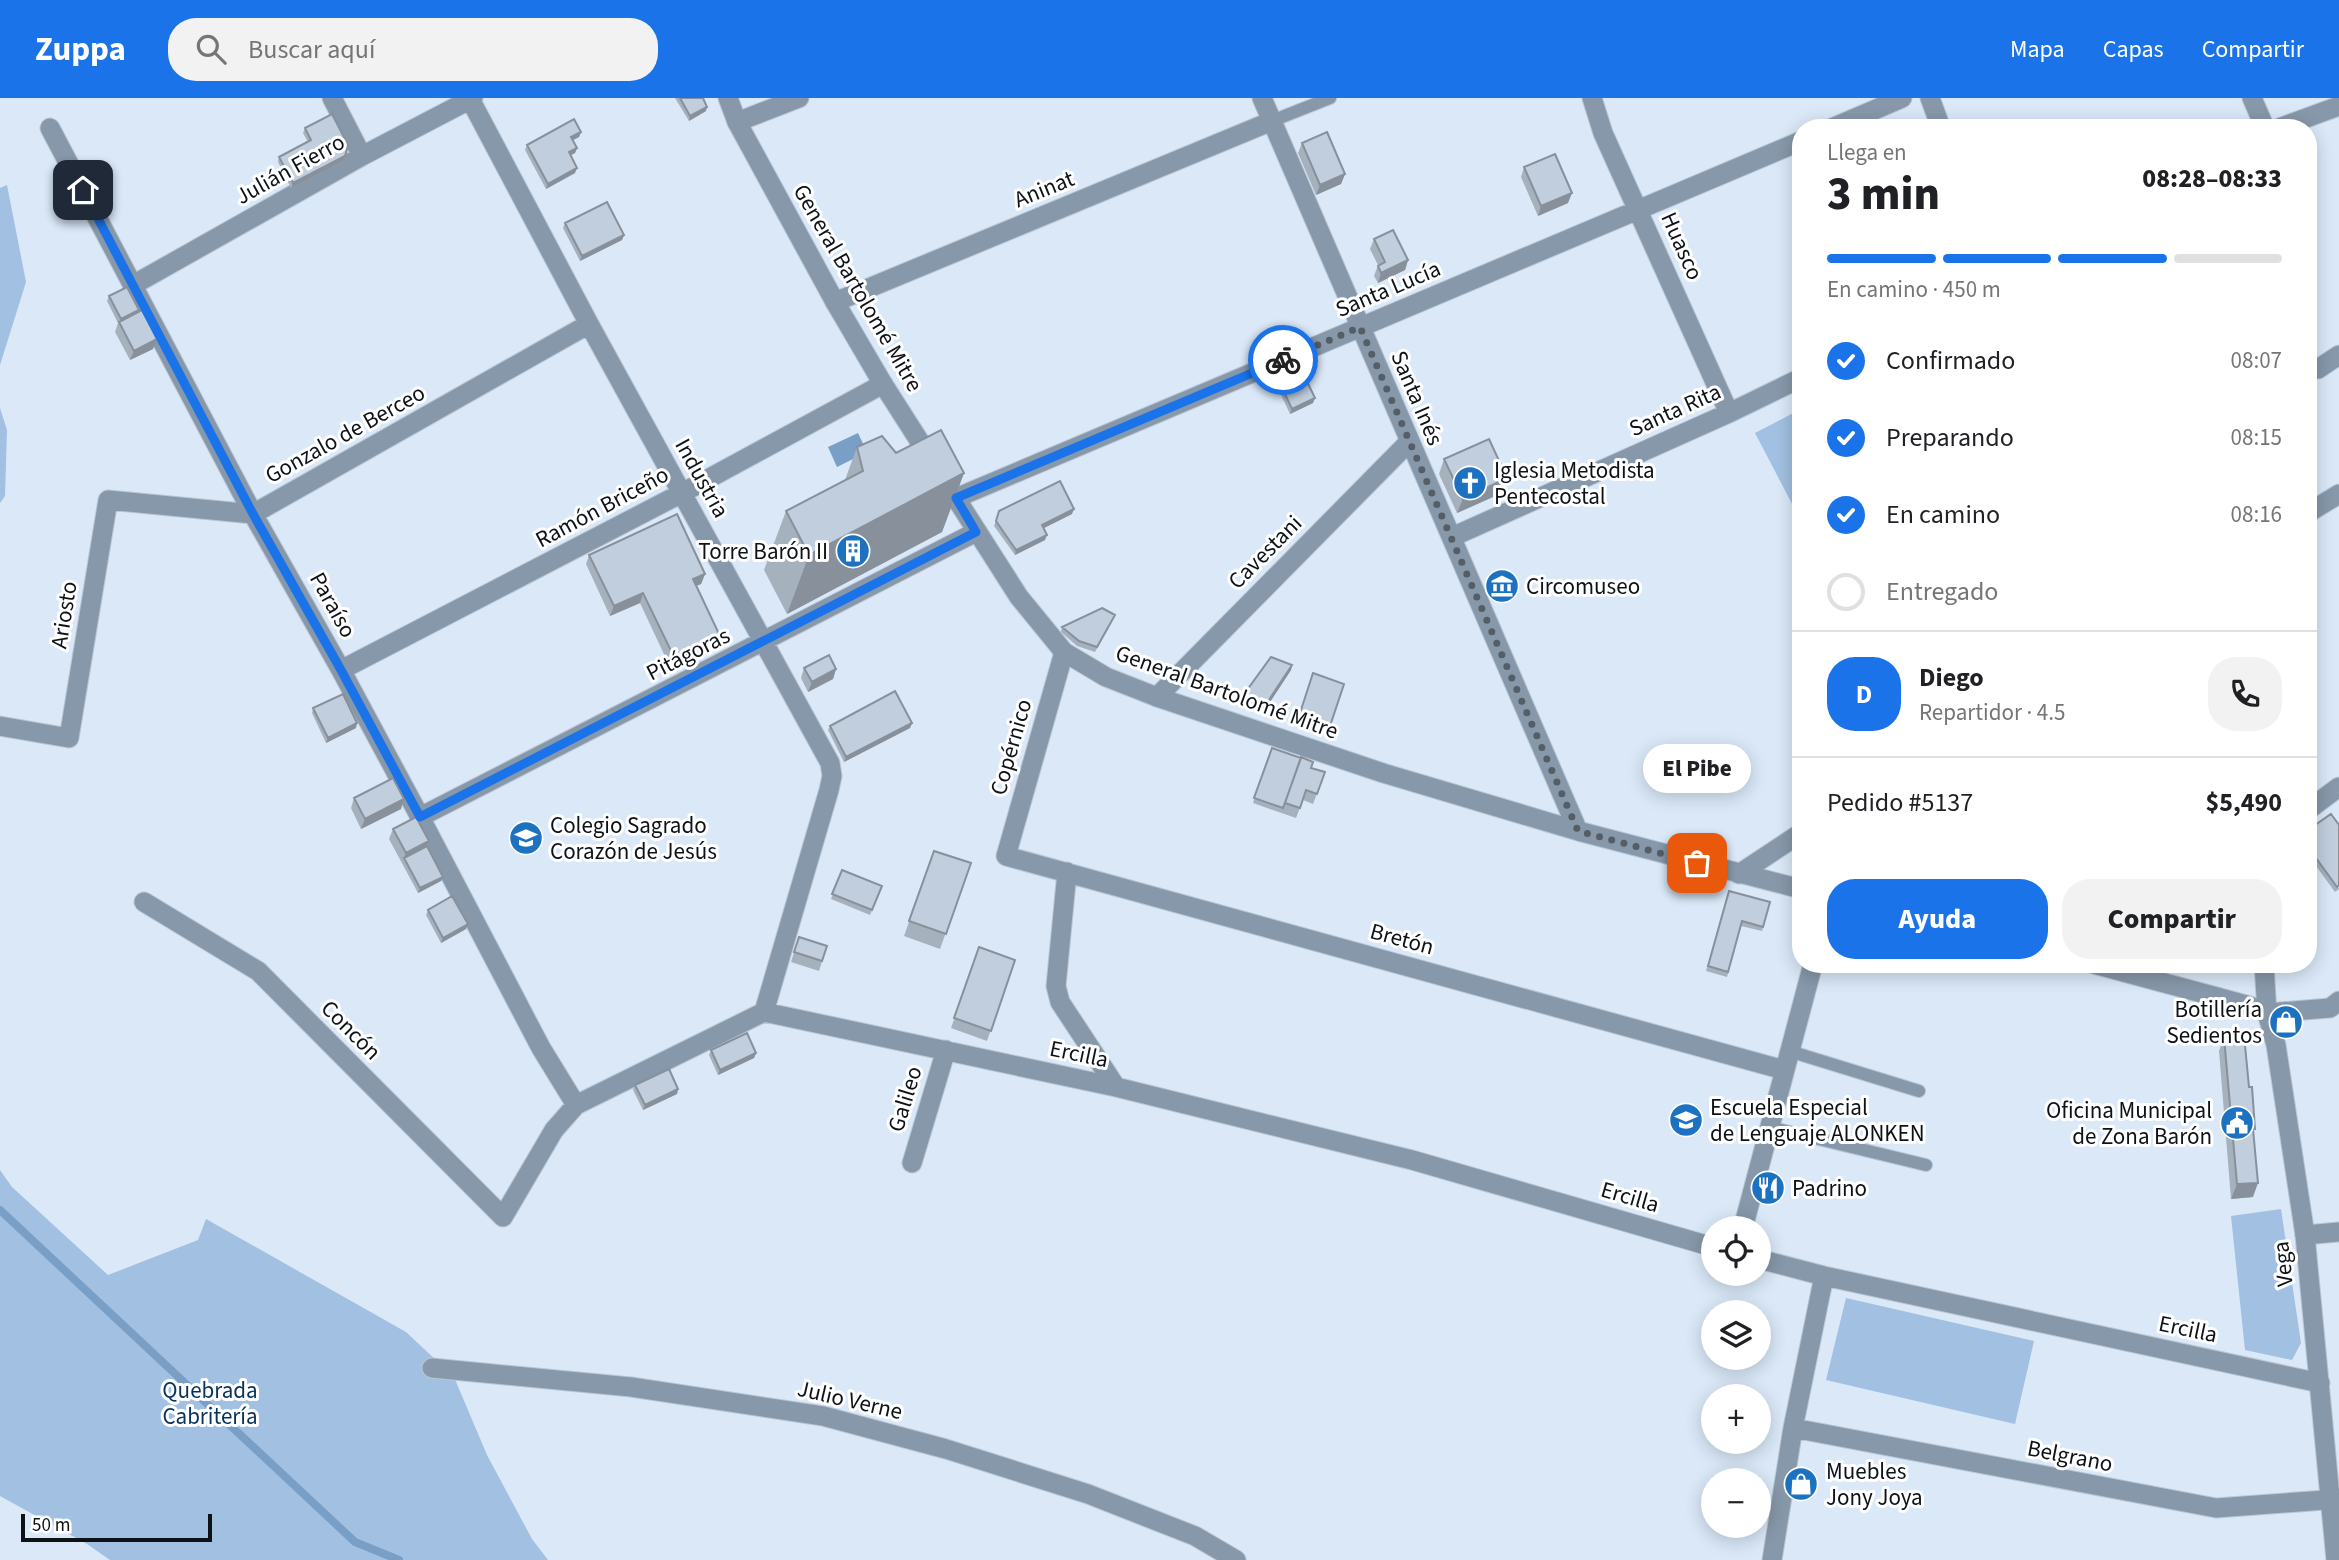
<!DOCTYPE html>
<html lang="es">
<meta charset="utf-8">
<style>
body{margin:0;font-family:"Source Sans 3",sans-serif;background:#f2f2f2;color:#202124;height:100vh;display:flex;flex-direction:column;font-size:26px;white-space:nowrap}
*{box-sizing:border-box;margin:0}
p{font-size:23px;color:#757577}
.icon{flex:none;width:38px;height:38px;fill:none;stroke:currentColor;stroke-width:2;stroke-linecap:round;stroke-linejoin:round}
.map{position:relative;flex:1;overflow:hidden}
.drawer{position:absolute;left:1792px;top:21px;width:525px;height:854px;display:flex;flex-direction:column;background:#fff;border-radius:28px;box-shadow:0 4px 18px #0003}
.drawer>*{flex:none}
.controls{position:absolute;left:1701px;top:1118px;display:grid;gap:14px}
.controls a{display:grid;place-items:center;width:70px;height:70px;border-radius:50%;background:#fff;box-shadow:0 4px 18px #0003;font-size:35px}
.scale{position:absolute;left:21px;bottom:18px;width:191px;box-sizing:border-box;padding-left:7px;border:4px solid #0d1217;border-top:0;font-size:19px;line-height:24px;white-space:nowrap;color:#0d1217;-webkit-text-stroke:5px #fff;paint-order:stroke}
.pin{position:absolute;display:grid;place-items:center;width:60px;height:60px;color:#fff;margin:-30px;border-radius:14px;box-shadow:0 4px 10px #0006}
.courier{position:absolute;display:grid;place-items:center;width:70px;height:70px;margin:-35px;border:5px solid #1a73e8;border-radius:50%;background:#fff;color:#222;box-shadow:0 2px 9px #0007}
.bubble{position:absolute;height:49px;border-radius:24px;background:#fff;box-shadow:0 4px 18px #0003;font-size:23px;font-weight:800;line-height:49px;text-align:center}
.head em{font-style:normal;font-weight:800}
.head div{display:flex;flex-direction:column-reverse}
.head{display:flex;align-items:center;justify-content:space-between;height:119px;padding:0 35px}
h1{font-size:46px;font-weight:800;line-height:52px}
.bar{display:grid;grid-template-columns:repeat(4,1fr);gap:10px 7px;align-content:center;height:84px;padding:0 35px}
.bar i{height:9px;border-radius:5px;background:#e0e0e0}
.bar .current{background:#1a73e8}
.bar p{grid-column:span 4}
.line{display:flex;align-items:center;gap:18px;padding:0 35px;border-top:2px solid #e0e0e0}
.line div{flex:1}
.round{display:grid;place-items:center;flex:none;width:74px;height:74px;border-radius:28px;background:#f2f2f2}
ol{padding:0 35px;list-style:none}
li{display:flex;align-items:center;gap:21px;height:77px}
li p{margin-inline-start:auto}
li .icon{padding:7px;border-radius:50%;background:#1a73e8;color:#fff;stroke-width:4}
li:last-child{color:#757577}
li i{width:38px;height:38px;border:4px solid #e0e0e0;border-radius:50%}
.cta{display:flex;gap:14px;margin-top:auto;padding:14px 35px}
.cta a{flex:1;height:80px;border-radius:28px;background:#1a73e8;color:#fff;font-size:28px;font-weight:800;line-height:80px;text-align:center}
.cta a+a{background:#f2f2f2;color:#202124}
header{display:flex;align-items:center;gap:42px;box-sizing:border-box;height:98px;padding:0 35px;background:#1a73e8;color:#fff}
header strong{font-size:33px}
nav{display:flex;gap:38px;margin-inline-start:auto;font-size:24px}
.search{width:490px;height:63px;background:#f2f2f2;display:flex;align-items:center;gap:18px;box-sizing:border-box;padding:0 24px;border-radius:28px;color:#757577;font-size:26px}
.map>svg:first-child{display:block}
</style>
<header>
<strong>Zuppa</strong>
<div class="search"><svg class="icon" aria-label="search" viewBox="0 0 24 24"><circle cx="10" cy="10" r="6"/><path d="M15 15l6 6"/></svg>Buscar aquí</div>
<nav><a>Mapa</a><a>Capas</a><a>Compartir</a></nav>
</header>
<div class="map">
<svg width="2339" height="1462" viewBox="0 0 2339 1462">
<rect width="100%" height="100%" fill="#dae8f8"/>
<path fill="#a2c0e1" d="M 7,87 L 26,184 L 0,267 L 0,90 Z
M 0,310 L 7,332 L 5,398 L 0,405 Z
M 1801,311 L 1801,423 L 1755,335 Z
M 0,1072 L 12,1089 L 108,1177 L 198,1142 L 206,1121 L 406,1234 L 454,1279 L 487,1357 L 532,1441 L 548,1462 L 110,1462 L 87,1446 L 0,1398 Z
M 2281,1111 L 2301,1245 L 2292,1262 L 2245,1252 L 2231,1118 Z
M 1846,1200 L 2034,1243 L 2015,1326 L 1826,1282 Z"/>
<path fill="#799fc7" d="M 858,335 L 867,354 L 837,369 L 828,349 Z"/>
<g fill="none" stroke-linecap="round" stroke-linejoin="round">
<path stroke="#799fc7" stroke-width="8" d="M 0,1112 L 355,1444 L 399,1462"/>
<g stroke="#b9c6d4" stroke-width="14">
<path id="service" d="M 1272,23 L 1330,0
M 1789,953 L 1919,993
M 1769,1029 L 1926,1067"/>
</g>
<g stroke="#b9c6d4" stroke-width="21">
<path id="minor" d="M 332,0 L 362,58
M 1592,0 L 1603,35 L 1729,315
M 1930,0 L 1941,30
M 2252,0 L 2265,30
M 470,1 L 589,226 L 830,665 L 832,678 L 829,692 L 764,914
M 737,24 L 799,0
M 50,30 L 253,416 L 341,572 L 420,719 L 541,950 L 576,1007
M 1832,30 L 1902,0
M 2279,30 L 2339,8
M 133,187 L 362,58 L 473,0
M 835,204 L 1272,23
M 2318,271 L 2339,257
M 956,400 L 1801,43
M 2308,415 L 2339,396
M 1452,439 L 1729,315 L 1801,280
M 1064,554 L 1006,758 L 1784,972
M 341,572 L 682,395 L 883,286
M 1157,599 L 1409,344
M 0,628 L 69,640 L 108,402 L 253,416 L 589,226
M 2308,712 L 2339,689
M 420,719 L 976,434
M 1067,774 L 1056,888 L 1060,904 L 1116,989
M 1739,776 L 1801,735
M 144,804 L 258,873 L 503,1119 L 554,1032 L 576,1007 L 764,914 L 1116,989 L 1412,1062 L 1713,1149
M 2264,866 L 2267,915 L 2330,910 L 2339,903
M 912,1065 L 946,952
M 1743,1130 L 1813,866
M 2305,1137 L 2339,1134
M 1759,1161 L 1824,1178 L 2320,1285
M 432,1270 L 631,1289 L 823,1318 L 946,1351 L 1088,1396 L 1195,1438 L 1236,1462
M 1793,1330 L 2216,1410 L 2339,1401
M 1772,1462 L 1793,1330 L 1824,1178"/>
</g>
<g stroke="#b9c6d4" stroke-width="21">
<path id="tertiary" d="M 728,0 L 737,24 L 835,204 L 883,286 L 1019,499 L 1064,554 L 1106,579 L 1157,599 L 1383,675 L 1578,733 L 1801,791
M 1262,0 L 1578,733
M 2094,866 L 2250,908 L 2267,915 L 2276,947 L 2305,1137 L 2336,1462"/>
</g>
<use href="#service" stroke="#8798aa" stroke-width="12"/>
<use href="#minor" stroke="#8798aa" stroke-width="19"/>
<use href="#tertiary" stroke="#8798aa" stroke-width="19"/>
</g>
<path fill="#a6b1be" d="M 675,0 L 703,0 L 706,13 L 689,23 Z
M 305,30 L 345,58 L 343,63 L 291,90 L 278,64 L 279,59 L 308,44 L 303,35 Z
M 581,34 L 579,39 L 573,42 L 577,50 L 575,55 L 570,58 L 575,75 L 546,91 L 525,52 L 527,47 Z
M 1302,45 L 1345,76 L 1341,86 L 1316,97 L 1298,55 Z
M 1524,69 L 1568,105 L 1538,118 L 1521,79 Z
M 565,125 L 624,137 L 622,142 L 580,163 L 563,130 Z
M 1374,141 L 1408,162 L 1405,172 L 1378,185 L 1374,178 L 1378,167 L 1370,151 Z
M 109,198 L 138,214 L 153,251 L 130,262 L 115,234 L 118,225 L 107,203 Z
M 1278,281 L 1313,305 L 1290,316 L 1276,286 Z
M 857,349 L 896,355 L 964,375 L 942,434 L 787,516 L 764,472 L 786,413 L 845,382 Z
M 1444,361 L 1502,395 L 1457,415 L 1439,376 Z
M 999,413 L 1072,416 L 1044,430 L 1045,442 L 1015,457 L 994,428 Z
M 589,457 L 705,476 L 701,486 L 696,488 L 720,538 L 716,548 L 670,569 L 640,505 L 610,518 L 586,466 Z
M 1113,522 L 1095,554 L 1077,548 L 1061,534 L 1062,529 Z
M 1292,567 L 1291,572 L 1264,613 L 1240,604 L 1242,599 Z
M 804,570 L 836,571 L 833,581 L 808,594 L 801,580 Z
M 1313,576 L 1344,586 L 1328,633 L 1297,623 Z
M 313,610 L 356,630 L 326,645 L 312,615 Z
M 912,625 L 910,630 L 844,664 L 828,632 L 830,628 Z
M 1272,650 L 1311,670 L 1325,674 L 1313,706 L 1303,702 L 1296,720 L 1253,705 Z
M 354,700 L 401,711 L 361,731 L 351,710 Z
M 393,731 L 429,743 L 427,748 L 443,779 L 441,783 L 418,795 L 389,741 Z
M 2308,732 L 2339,791 L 2335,794 L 2308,757 Z
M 934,753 L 971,765 L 940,851 L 904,838 Z
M 842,772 L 882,788 L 870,817 L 831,801 Z
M 1727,798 L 1770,804 L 1762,833 L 1741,828 L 1727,879 L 1706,873 Z
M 428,812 L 466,831 L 441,845 L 426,817 Z
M 799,839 L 827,848 L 819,873 L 791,864 Z
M 979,850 L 1015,862 L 987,943 L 951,930 Z
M 2224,939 L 2249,989 L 2254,1035 L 2253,1099 L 2231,1101 L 2219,953 Z
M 711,952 L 756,955 L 754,960 L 718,977 L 709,957 Z
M 635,987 L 678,991 L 677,996 L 643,1012 L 633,992 Z"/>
<path fill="#87909b" d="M 707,9 L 706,13 L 689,23 L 690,18 Z
M 581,34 L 579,39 L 569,44 L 571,39 Z
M 577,50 L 575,55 L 567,59 L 569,54 Z
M 345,58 L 343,63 L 291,90 L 293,85 Z
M 577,70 L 575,75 L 546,91 L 548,86 Z
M 1345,76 L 1341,86 L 1316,97 L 1320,87 Z
M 1572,95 L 1568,105 L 1538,118 L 1541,108 Z
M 624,137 L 622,142 L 580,163 L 582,158 Z
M 1408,162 L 1405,172 L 1378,185 L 1381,175 Z
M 157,241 L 153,251 L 130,262 L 134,253 Z
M 1315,300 L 1313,305 L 1290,316 L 1292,311 Z
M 964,375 L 942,434 L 787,516 L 809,457 Z
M 1507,380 L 1502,395 L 1457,415 L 1463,401 Z
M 1074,411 L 1072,416 L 1040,432 L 1042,427 Z
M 1047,437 L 1045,442 L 1015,457 L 1016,452 Z
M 705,476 L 701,486 L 689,491 L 693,481 Z
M 643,495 L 640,505 L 610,518 L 614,508 Z
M 720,538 L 716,548 L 670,569 L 674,559 Z
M 1292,567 L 1291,572 L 1264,613 L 1265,608 Z
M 836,571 L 833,581 L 808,594 L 812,584 Z
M 357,625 L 356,630 L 326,645 L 328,640 Z
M 912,625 L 910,630 L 844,664 L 846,659 Z
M 404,701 L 401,711 L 361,731 L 365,721 Z
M 429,743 L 425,753 L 404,760 L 406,755 Z
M 443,779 L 441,783 L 418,795 L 420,790 Z
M 468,826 L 466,831 L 441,845 L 443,840 Z
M 756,955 L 754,960 L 718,977 L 720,972 Z
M 678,991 L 677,996 L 643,1012 L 645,1007 Z
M 2258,1085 L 2253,1099 L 2231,1101 L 2237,1086 Z"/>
<path fill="#c1cedd" stroke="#87909b" stroke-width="2" d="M 680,0 L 703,0 L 707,9 L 690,18 Z
M 332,16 L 348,47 L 345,58 L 293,85 L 279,59 L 311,42 L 305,30 Z
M 574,21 L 581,34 L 571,39 L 577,50 L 569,54 L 577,70 L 548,86 L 527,47 Z
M 1327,34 L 1345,76 L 1320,87 L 1302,45 Z
M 1555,56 L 1572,95 L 1541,108 L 1524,69 Z
M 607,104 L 624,137 L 582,158 L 565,125 Z
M 1393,132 L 1408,162 L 1381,175 L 1378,168 L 1385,164 L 1374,141 Z
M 127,189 L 139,212 L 121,221 L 109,198 Z
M 142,212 L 157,241 L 134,253 L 119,224 Z
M 1301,271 L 1315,300 L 1292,311 L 1278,281 Z
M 941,332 L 964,375 L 809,457 L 786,413 L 863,373 L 857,349 L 882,338 L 896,355 Z
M 1489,341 L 1507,380 L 1463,401 L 1444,361 Z
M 1060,383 L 1074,411 L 1042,427 L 1047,437 L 1016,452 L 996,423 L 999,413 Z
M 677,416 L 705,476 L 693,481 L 720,538 L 674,559 L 643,495 L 614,508 L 589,457 Z
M 1102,510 L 1115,517 L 1097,549 L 1079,543 L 1062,529 Z
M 829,557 L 836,571 L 812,584 L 804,570 Z
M 1271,559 L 1292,567 L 1265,608 L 1242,599 Z
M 1313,575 L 1344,586 L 1330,628 L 1299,618 Z
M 895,593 L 912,625 L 846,659 L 830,628 Z
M 343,596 L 357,625 L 328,640 L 313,610 Z
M 1272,650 L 1301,660 L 1283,710 L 1254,700 Z
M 1301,659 L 1313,664 L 1311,670 L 1325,674 L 1317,696 L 1306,692 L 1300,710 L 1285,705 Z
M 393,680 L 404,701 L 365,721 L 354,700 Z
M 2331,716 L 2339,727 L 2339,787 L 2337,789 L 2308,749 L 2308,732 Z
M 416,719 L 429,743 L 406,755 L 393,731 Z
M 427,748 L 443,779 L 420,790 L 404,760 Z
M 934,753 L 971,765 L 946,836 L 909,823 Z
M 842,772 L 882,788 L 872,812 L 832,796 Z
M 1729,793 L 1770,804 L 1763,829 L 1742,823 L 1728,874 L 1708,868 Z
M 452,798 L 468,826 L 443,840 L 428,812 Z
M 799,839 L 827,848 L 822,863 L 794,854 Z
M 979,849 L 1015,862 L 991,933 L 954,920 Z
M 747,935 L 756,955 L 720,972 L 711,952 Z
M 2244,937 L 2249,989 L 2252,989 L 2255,1031 L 2253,1031 L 2258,1085 L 2237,1086 L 2224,939 Z
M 669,971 L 678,991 L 645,1007 L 635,987 Z"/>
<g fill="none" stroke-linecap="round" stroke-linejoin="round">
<path stroke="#555d66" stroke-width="7" stroke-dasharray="0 12.6" d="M 1283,262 L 1360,229 L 1578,733 L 1697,765"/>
<path stroke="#1a73e8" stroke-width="9" d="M 83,92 L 253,416 L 341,572 L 420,719 L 976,434 L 956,400 L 1283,262"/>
</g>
<defs>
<g id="church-disc" transform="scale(1.75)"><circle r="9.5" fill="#1c72c0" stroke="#fff"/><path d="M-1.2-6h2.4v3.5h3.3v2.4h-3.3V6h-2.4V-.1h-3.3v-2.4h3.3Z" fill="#fff"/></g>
<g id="building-disc" transform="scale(1.75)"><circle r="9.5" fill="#1c72c0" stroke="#fff"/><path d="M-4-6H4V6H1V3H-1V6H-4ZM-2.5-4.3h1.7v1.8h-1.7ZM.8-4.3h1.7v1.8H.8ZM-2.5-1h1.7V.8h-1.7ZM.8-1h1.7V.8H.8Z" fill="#fff"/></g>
<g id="museum-disc" transform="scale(1.75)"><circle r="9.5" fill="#1c72c0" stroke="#fff"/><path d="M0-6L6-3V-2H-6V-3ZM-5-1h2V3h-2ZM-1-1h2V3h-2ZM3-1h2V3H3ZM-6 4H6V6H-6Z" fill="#fff"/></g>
<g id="school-disc" transform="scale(1.75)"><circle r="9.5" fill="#1c72c0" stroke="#fff"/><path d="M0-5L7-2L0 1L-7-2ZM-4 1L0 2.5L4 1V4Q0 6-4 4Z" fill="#fff"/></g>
<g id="shop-disc" transform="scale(1.75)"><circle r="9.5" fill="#1c72c0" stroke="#fff"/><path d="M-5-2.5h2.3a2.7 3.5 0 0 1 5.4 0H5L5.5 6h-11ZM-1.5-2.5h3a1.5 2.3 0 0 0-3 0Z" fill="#fff"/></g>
<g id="civic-disc" transform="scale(1.75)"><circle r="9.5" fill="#1c72c0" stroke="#fff"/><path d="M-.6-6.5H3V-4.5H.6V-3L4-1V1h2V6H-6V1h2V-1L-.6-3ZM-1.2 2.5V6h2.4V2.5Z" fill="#fff"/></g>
<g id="restaurant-disc" transform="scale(1.75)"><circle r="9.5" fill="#1c72c0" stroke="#fff"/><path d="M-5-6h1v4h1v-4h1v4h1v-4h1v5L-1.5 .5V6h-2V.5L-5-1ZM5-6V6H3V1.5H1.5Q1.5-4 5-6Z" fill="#fff"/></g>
</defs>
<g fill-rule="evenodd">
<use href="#church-disc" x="1470" y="385"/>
<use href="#building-disc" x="853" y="453"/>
<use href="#museum-disc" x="1502" y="488"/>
<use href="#school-disc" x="526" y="740"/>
<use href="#shop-disc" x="2286" y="924"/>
<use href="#school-disc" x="1686" y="1022"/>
<use href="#civic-disc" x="2237" y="1025"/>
<use href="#restaurant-disc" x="1768" y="1090"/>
<use href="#shop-disc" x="1801" y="1386"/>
</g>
<g text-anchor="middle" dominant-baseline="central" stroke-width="6" stroke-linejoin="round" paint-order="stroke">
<g font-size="23" fill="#0d1217" stroke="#fff">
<text transform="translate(290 71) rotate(-29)">Julián Fierro</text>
<text transform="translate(1044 91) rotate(-22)">Aninat</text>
<text transform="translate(1682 148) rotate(66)">Huasco</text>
<text transform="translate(858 190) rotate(60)">General Bartolomé Mitre</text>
<text transform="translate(1388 191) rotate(-23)">Santa Lucía</text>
<text transform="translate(1417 300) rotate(67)">Santa Inés</text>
<text transform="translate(1675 312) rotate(-24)">Santa Rita</text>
<text transform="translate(345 336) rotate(-29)">Gonzalo de Berceo</text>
<text transform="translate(702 380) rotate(61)">Industria</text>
<text transform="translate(602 409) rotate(-28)">Ramón Briceño</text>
<text transform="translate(1265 454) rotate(-45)">Cavestani</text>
<text transform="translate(333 507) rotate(61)">Paraíso</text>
<text transform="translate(64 517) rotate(-81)">Ariosto</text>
<text transform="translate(688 556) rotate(-27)">Pitágoras</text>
<text transform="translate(1227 594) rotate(20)">General Bartolomé Mitre</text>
<text transform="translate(1011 649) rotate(-74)">Copérnico</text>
<text transform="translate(1402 841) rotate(15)">Bretón</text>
<text transform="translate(351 932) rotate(45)">Concón</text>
<text transform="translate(1079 956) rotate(12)">Ercilla</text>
<text transform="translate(905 1001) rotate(-73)">Galileo</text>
<text transform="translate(1630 1099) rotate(16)">Ercilla</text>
<text transform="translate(2283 1166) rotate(-96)">Vega</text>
<text transform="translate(2188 1231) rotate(12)">Ercilla</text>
<text transform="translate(850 1302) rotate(13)">Julio Verne</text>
<text transform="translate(2070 1358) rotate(11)">Belgrano</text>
</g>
<g font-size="23" fill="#0d1217" stroke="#fff" text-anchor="start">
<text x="1494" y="372">Iglesia Metodista<tspan x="1494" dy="26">Pentecostal</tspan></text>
<text x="828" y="453" text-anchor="end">Torre Barón II</text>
<text x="1526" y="488">Circomuseo</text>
<text x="550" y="727">Colegio Sagrado<tspan x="550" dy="26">Corazón de Jesús</tspan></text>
<text x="2262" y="911" text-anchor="end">Botillería<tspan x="2262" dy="26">Sedientos</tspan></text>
<text x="1710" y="1009">Escuela Especial<tspan x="1710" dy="26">de Lenguaje ALONKEN</tspan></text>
<text x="2212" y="1012" text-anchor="end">Oficina Municipal<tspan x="2212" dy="26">de Zona Barón</tspan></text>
<text x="1792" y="1090">Padrino</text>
<text x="1826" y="1373">Muebles<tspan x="1826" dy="26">Jony Joya</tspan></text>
</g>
<g font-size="23" fill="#073259" stroke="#fff">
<text x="210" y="1292">Quebrada<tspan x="210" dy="26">Cabritería</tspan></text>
</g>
</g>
</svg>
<div class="controls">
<a><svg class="icon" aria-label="locate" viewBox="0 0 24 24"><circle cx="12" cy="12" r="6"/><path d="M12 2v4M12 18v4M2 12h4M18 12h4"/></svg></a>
<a><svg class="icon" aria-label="layers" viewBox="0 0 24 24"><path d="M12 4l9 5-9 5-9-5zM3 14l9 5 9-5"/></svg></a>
<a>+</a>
<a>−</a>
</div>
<div class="scale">50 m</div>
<div class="pin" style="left:1697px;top:765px;background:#ea580c"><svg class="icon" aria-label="bag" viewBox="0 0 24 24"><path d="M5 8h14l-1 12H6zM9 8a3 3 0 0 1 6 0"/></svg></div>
<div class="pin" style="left:83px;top:92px;background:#1f2937"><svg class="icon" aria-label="home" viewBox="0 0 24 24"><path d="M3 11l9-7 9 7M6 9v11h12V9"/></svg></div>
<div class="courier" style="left:1283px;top:262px"><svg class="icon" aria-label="bike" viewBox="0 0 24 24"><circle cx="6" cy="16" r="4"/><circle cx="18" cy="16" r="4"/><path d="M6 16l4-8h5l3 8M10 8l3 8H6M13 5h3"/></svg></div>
<div class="bubble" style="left:1643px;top:646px;width:108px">El Pibe</div>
<section class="drawer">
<div class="head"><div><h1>3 min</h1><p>Llega en</p></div><em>08:28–08:33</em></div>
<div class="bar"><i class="current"></i><i class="current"></i><i class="current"></i><i></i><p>En camino · 450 m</p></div>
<ol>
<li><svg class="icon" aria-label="check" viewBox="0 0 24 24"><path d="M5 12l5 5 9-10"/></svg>Confirmado<p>08:07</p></li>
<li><svg class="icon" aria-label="check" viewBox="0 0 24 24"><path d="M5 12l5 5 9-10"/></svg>Preparando<p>08:15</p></li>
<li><svg class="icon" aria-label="check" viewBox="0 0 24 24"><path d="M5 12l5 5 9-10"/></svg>En camino<p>08:16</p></li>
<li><i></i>Entregado</li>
</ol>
<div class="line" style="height:126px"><b class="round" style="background:#1a73e8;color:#fff">D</b><div><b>Diego</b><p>Repartidor · 4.5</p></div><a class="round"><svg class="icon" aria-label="phone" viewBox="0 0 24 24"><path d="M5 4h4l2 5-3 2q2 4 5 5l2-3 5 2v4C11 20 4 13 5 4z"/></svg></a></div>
<div class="line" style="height:91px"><div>Pedido #5137</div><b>$5,490</b></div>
<div class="cta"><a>Ayuda</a><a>Compartir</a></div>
</section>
</div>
